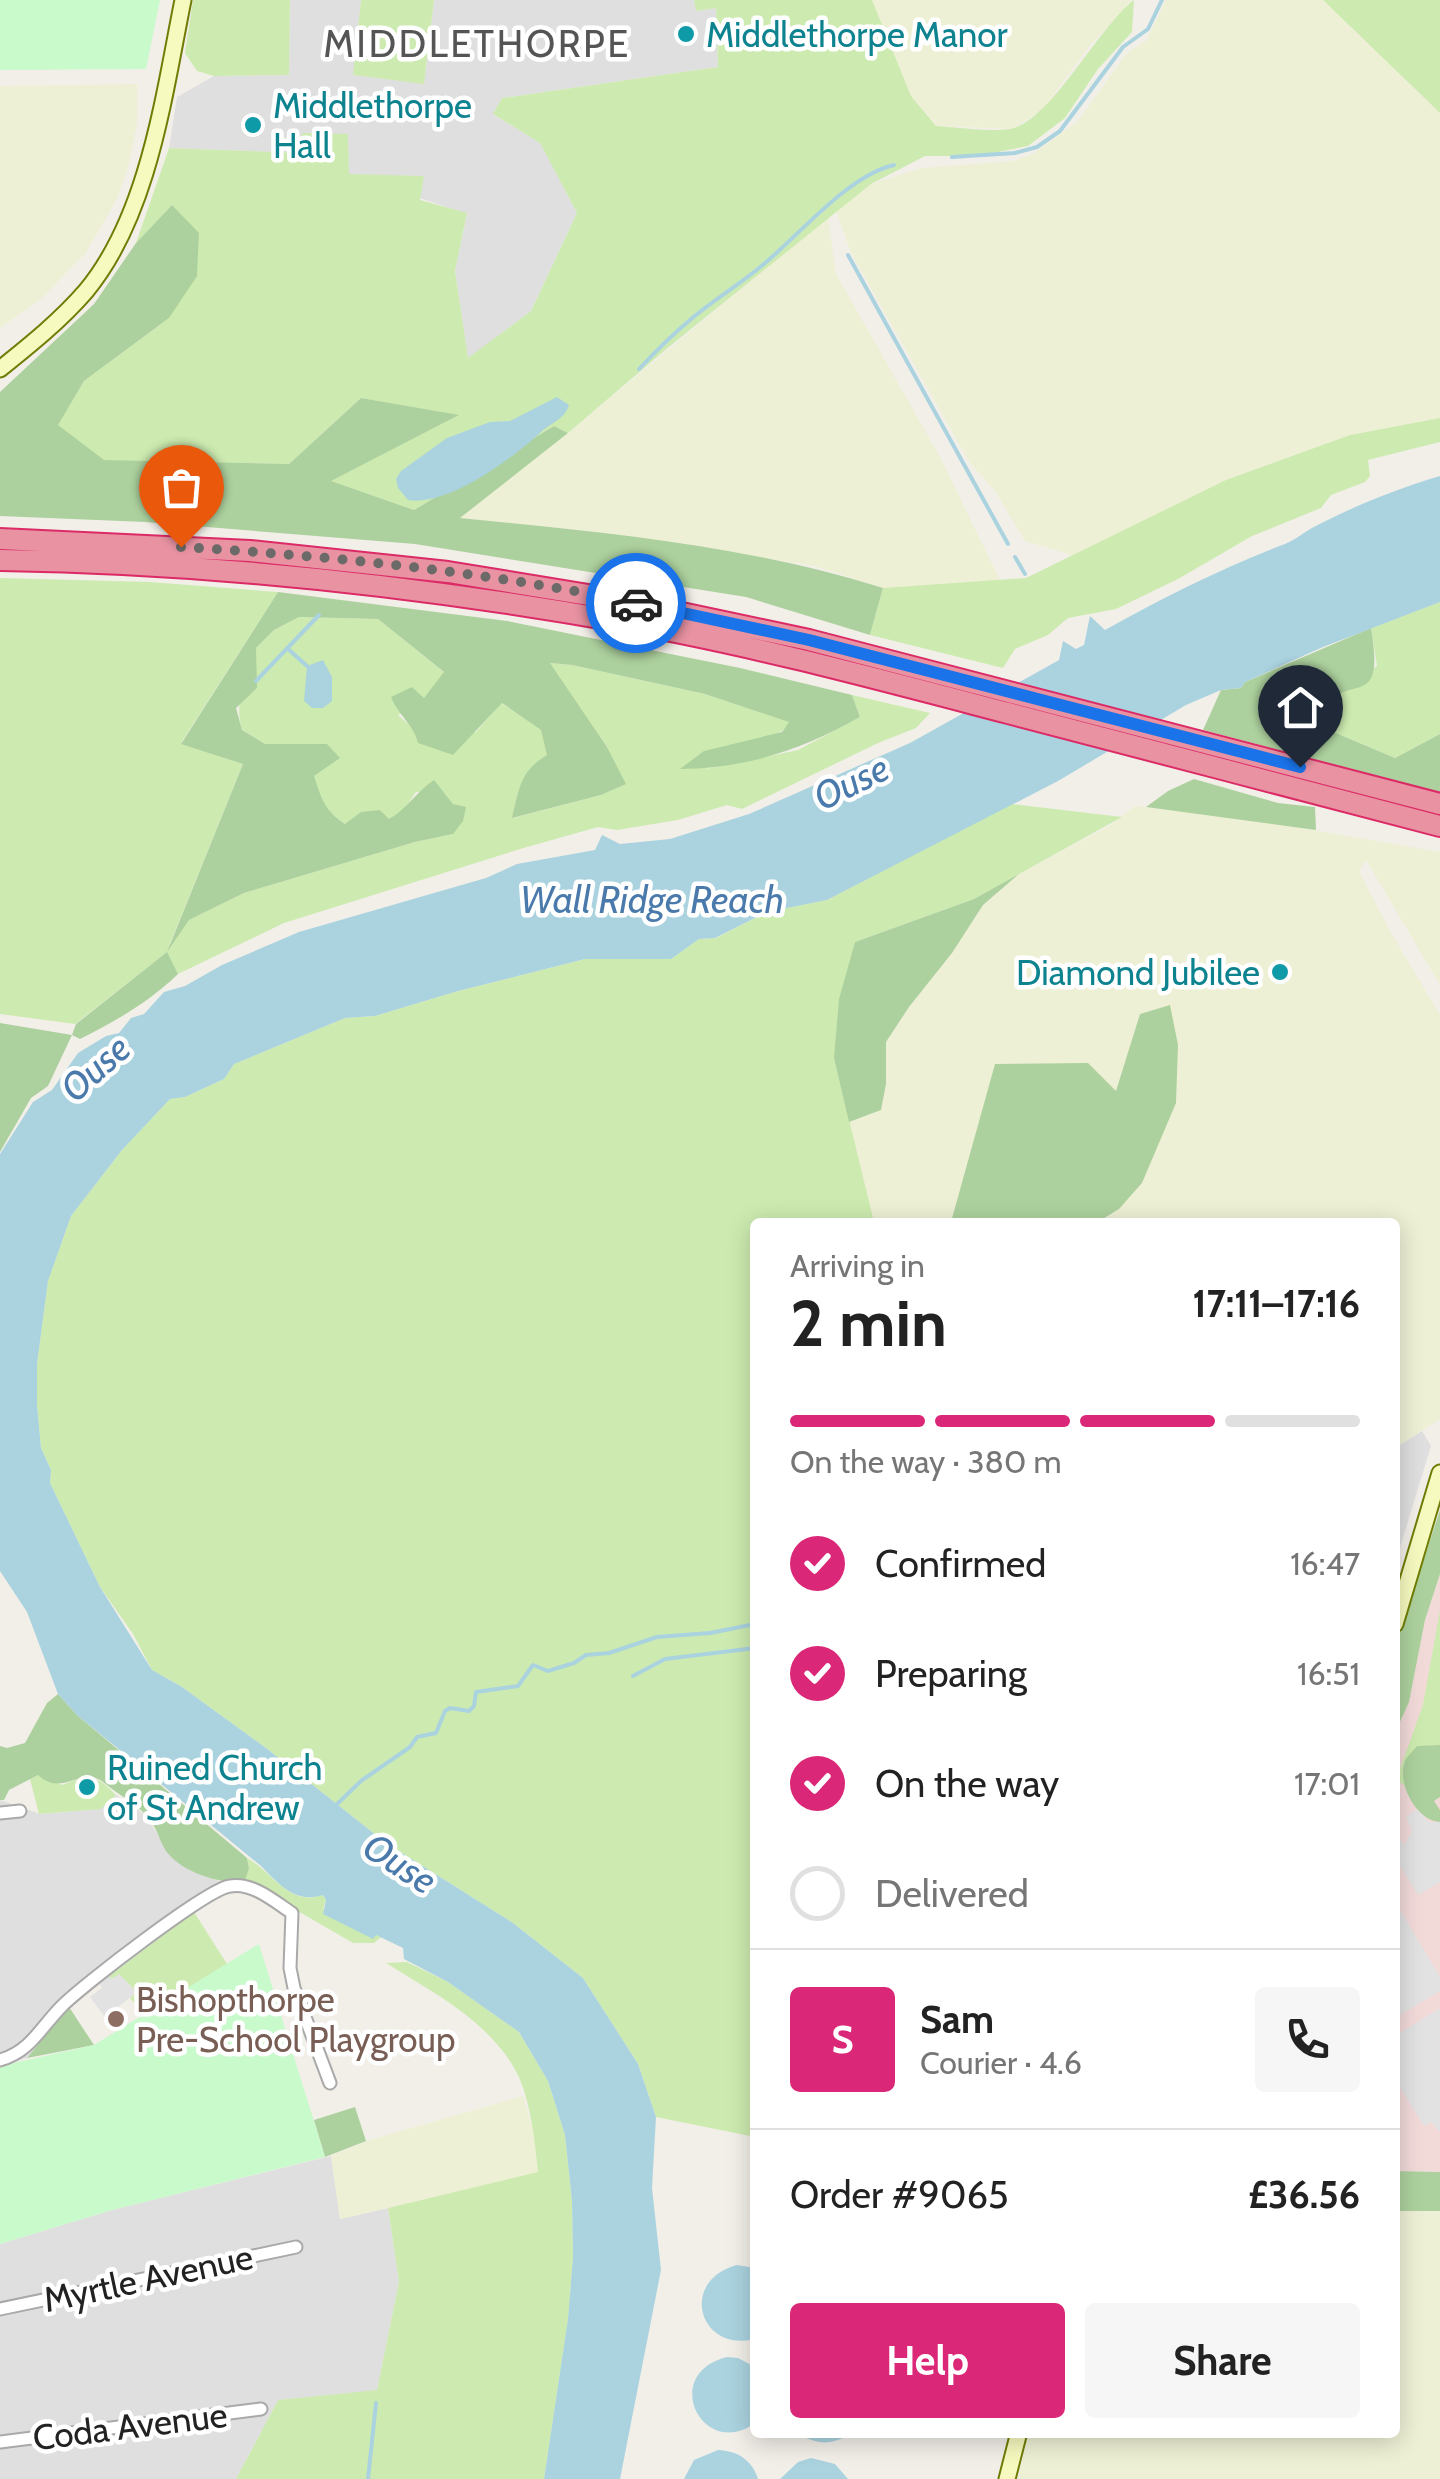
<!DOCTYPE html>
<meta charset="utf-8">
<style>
body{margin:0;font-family:Cabin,sans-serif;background:#f6f6f6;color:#222;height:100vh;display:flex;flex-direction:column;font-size:38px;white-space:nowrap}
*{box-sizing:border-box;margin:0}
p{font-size:32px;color:#767676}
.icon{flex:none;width:55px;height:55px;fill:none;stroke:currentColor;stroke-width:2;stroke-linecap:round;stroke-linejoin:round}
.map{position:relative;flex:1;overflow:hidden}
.details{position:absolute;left:750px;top:1218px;width:650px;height:1220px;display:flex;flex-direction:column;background:#fff;border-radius:10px;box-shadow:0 5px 25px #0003}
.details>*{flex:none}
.pin{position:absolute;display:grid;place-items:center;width:85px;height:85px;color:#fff;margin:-102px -42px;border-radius:50% 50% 50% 0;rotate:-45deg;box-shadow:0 0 10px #0007}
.pin .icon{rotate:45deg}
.courier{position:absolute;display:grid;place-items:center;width:100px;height:100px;margin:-50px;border:8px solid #1a73e8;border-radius:50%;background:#fff;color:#222;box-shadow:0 2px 12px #0007}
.headline em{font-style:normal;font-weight:800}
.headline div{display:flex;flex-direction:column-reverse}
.headline{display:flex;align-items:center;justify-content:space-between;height:170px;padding:0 40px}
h1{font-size:65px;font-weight:800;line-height:75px}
.bar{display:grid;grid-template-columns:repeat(4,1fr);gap:15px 10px;align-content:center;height:120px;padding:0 40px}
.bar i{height:12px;border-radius:8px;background:#e0e0e0}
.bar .selected{background:#db2777}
.bar p{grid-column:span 4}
.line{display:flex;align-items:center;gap:25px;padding:0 40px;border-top:2px solid #e0e0e0}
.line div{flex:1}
.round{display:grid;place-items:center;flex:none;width:105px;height:105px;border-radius:10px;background:#f6f6f6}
ol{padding:0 40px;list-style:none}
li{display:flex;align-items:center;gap:30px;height:110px}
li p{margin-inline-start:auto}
li .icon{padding:10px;border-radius:50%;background:#db2777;color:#fff;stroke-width:4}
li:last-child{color:#767676}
li i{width:55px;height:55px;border:5px solid #e0e0e0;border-radius:50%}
.action{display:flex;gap:20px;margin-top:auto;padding:20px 40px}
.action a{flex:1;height:115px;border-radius:10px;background:#db2777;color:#fff;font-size:40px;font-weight:800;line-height:115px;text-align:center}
.action a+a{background:#f6f6f6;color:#222}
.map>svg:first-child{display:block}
</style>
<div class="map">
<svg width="1440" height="2479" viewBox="0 0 1440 2479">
<rect width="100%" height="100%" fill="#f2efe9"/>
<path fill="#e0dfdf" d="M 290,0 L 361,0 L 354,75 L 424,83 L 434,0 L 694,0 L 696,11 L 716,8 L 718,67 L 502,98 L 494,115 L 540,142 L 577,213 L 531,311 L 468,359 L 455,271 L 467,214 L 349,174 L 347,134 L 301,153 L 169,148 L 177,97 L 214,76 L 289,75 Z
M 1422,1431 L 1431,1446 L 1395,1564 L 1395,1448 Z
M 116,1795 L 147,1816 L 169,1855 L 192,1870 L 224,1883 L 194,1912 L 69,2007 L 27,2058 L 0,2066 L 0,1800 L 40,1814 L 101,1809 Z
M 331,2156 L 340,2219 L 388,2208 L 399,2282 L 377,2391 L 278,2400 L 236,2479 L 0,2479 L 0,2244 L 112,2210 Z"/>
<path fill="#f2dad9" d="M 1440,1574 L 1440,2172 L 1395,2171 L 1395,1733 L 1409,1702 L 1425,1620 Z"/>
<path fill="#eef0d5" d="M 872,0 L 1132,0 L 1089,47 L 1042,110 L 1013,129 L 937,126 L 911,96 Z
M 1166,0 L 1323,0 L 1440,113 L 1440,418 L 1350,435 L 1226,480 L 1075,556 L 1025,541 L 995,491 L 970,463 L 851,253 L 836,211 L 871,184 L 922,168 L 1013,161 L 1033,154 L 1077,122 L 1126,54 L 1147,40 Z
M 137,84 L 137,125 L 128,168 L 116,201 L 85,254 L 41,299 L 0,328 L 0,86 Z
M 828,217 L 836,274 L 940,457 L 1000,580 L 883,588 L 814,566 L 608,533 L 459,518 L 568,433 Z
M 1135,806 L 1244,818 L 1440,852 L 1440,985 L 1366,860 L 1359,871 L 1390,931 L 1440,1015 L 1440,1419 L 1395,1448 L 1395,1222 L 1098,1222 L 1119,1209 L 1140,1014 L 1116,1092 L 956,1204 L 951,1222 L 874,1222 L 849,1122 L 881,1110 L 886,1084 L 886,1042 L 909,1007 L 952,953 L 983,905 L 1019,874 L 1109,826 Z
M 523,2096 L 534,2133 L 538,2173 L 340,2219 L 331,2156 L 366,2141 Z
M 1395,2211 L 1440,2211 L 1440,2479 L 1018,2479 L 1028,2433 L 1395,2432 Z"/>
<path fill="#cdebb0" d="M 193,0 L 290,0 L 289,75 L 214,76 L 197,71 L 185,53 Z
M 361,0 L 434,0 L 424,84 L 353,75 Z
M 694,0 L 872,0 L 911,96 L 936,126 C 953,127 1000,133 1014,128 C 1054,115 1097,29 1134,0 L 1132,32 L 1098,69 L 1065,118 L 1028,146 L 977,156 L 925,156 L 871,184 L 670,346 L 568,433 L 554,426 L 414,510 L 330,481 L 457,416 L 361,398 L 289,464 L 104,461 L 57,425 L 84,381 L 169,318 L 172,205 L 136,243 L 169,148 L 301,153 L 302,133 L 348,134 L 349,174 L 424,176 L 420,200 L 467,213 L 455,271 L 468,358 L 531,311 L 577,213 L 540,143 L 493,114 L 502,98 L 718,67 L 716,8 L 696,11 Z
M 1323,0 L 1440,0 L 1440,113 Z
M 1440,418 L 1440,442 L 1368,460 L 1370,476 L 1365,482 L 1331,495 L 1321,508 L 1252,536 L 1178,579 L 1116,609 L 1068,618 L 1048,635 L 1015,649 L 1003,668 L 870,635 L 883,588 L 1026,578 L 1226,480 L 1350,435 Z
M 0,578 L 150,582 L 278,592 L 181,743 L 243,764 L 169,946 L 189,920 L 244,893 L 415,842 L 453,834 L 453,805 L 446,795 L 416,792 L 403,811 L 388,820 L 380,810 L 345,824 C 330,814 314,797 314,776 C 315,766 323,753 327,744 L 265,744 L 242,730 C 231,691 255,685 256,648 L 274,630 L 299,617 L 378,619 L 445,673 L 424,698 L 398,715 L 415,730 L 476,732 L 501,703 L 542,730 L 548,756 C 523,769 517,791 513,818 L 601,795 L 625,784 L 607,747 L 549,663 L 572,665 L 705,694 L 790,722 L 782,731 L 706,769 L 798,750 L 860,717 L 852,695 L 930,713 L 916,728 L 878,743 L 742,809 L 727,805 L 678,820 L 617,830 L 598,827 L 520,849 L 284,923 L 178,974 L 166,953 L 75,1024 L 0,1014 Z
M 1440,602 L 1440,734 L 1395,758 L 1324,728 L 1320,712 L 1328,699 L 1377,666 L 1371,628 Z
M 1011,804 L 1122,817 L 974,899 L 855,942 L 834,1058 L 874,1222 L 755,1222 L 755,2137 L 656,2117 L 638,2064 L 583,1978 L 513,1923 L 386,1843 L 266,1748 L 182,1687 L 152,1670 L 133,1634 L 100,1587 L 50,1483 L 51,1470 L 41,1448 L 37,1405 L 37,1364 L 48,1280 L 71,1216 L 122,1150 L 170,1099 L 185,1097 L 224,1079 L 234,1064 L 345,1018 L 375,1016 L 458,991 L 585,959 L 671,959 L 699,939 L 716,938 L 767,912 L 827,900 Z
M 1440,1610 L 1440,1797 L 1417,1809 L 1404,1785 L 1396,1780 L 1423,1705 Z
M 38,1775 L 62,1785 C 91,1774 94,1773 116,1795 L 101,1809 L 39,1814 L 30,1779 Z
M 247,1858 C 273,1872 289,1907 323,1895 L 326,1900 L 323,1909 L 381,1937 L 374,1943 L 353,1943 L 251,1884 L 244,1883 L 249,1869 Z
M 194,1912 L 227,1964 L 144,2015 L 130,1998 L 136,1992 L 119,1975 L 111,1979 L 109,1976 Z
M 407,1962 L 448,1982 L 519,2032 L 548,2081 L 565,2135 L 572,2201 L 573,2257 L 568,2320 L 544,2479 L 236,2479 L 278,2400 L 377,2390 L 399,2282 L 388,2208 L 538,2172 C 535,2141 530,2093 513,2066 C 484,2018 432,1992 386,1963 Z"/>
<path fill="#add19e" d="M 172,205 L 199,233 L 197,276 L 169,318 L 84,381 L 58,425 L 104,460 L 289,464 L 361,398 L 459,415 L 331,481 L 414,510 L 554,426 L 568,433 L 460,518 C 602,532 747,545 883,588 L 870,635 L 746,597 L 415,544 L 145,522 L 0,516 L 0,392 L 94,304 L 136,243 Z
M 278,592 L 507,621 L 740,668 L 852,695 L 860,717 C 804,749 745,769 680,769 L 704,751 L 782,732 L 789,722 L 705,694 L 572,665 L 550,663 L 607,747 L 626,784 L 601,795 L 512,818 C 519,789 520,771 547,755 L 541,730 L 502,703 L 453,755 L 418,743 C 414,725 398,715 391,697 L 412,687 L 424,698 L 444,672 L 378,619 L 299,617 L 274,630 L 256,648 L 257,688 L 236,708 L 242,730 L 265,744 L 327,744 L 340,758 L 314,776 C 321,798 325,811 345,824 L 361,812 L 380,810 L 389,819 C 407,809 416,792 434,780 L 453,804 L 466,807 L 463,821 L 453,834 L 415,842 L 244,893 L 189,920 L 167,952 L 178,974 C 149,1002 116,1021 80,1039 L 72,1035 L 48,1086 L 31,1098 L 0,1152 L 0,1023 L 72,1035 L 76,1024 L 167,952 L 243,764 L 181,744 Z
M 1371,628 C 1386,716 1347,668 1320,712 L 1324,728 L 1395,758 L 1440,734 L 1440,793 L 1203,730 L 1221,690 L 1241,688 L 1245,682 Z
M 1194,779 L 1278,803 L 1315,807 L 1316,830 L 1146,807 L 1168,791 Z
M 1019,874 L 983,905 L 952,953 L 909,1007 L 886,1042 L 886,1084 L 881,1110 L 849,1122 L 834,1058 L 839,999 L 855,942 L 974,899 Z
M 1170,1005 L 1178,1045 L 1176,1103 L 1142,1183 L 1119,1209 L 1098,1222 L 951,1222 L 995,1064 L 1088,1063 L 1116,1091 L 1140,1014 Z
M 1440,1510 L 1440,1574 L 1425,1620 L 1409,1702 L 1395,1733 L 1395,1647 Z
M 58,1694 L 77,1715 L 247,1858 L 249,1869 L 244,1883 C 219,1883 182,1873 166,1851 C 159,1840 156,1825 147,1816 C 135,1803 116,1793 103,1782 C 82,1765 62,1798 38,1775 L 9,1790 L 4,1800 L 0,1800 L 0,1746 L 7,1748 L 25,1743 L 47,1703 Z
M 1440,1745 L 1440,1797 L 1434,1801 L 1440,1810 L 1440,1822 C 1416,1821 1395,1781 1406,1759 C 1409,1754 1414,1750 1417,1746 Z
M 69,2007 L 94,2045 L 27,2058 Z
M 355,2107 L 366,2141 L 325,2157 L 314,2120 Z
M 1395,2171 L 1440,2172 L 1440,2211 L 1395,2211 Z"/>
<path fill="#c8facc" d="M 0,0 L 160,0 L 146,69 L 0,70 Z
M 259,1944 L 325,2157 L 112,2210 L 0,2244 L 0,2066 L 94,2045 Z"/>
<path fill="#e2e2e2" d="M 1417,1809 L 1429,1822 L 1440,1822 L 1440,1882 L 1418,1895 L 1395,1858 L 1395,1832 L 1404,1845 L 1412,1831 L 1406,1817 Z
M 1395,1901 L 1440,1977 L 1440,1991 L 1395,2018 Z
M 119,1974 L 137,1992 L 105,2017 L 90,1997 L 102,1988 L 100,1984 L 109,1976 L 112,1979 Z
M 1440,2008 L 1440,2132 L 1431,2122 L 1424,2126 L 1395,2080 L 1395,2036 Z"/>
<path fill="#aad3df" d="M 557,397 L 569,405 C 565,419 552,422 541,432 C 513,458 448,507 408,500 L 398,488 L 396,479 L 401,471 L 447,438 L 490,422 L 510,421 Z
M 1440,476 L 1440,602 L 1323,647 L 1245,682 L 1241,688 L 1221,690 L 1186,705 L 1058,781 L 827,900 L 767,912 L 715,938 L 699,939 L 671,959 L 585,959 L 458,991 L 375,1016 L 345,1018 L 234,1064 L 224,1079 L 185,1097 L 170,1099 L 122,1150 L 71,1216 L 48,1281 L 37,1364 L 37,1405 L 41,1448 L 51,1470 L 50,1483 L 100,1587 L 152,1670 L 182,1687 L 266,1748 L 386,1843 L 513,1923 L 583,1978 L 638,2064 L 656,2117 L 652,2188 L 661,2270 L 620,2479 L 544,2479 L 568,2319 L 573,2257 L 572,2201 L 565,2135 L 548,2081 L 519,2032 L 448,1982 L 404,1959 L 403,1948 L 376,1935 L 373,1939 L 323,1914 L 326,1900 L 323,1895 C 295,1904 279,1884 261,1866 L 77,1715 L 58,1694 L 27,1612 L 0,1571 L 0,1154 L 33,1102 L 52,1090 L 78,1053 L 106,1036 L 119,1033 L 131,1018 L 144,1014 L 164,992 L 185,986 L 222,965 L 299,932 L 486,878 L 517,864 L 595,850 L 602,835 L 620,844 L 670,839 L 749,814 L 910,743 L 1059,660 L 1063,641 L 1076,649 L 1084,645 L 1090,616 L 1105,630 C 1162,598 1224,567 1285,544 C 1295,540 1303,533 1312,528 C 1352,507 1396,489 1440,476 Z
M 323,660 L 332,677 L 332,701 L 323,708 L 312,708 L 304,701 L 307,666 Z
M 737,2265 L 755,2268 L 755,2339 C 698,2353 679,2280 737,2265 Z
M 727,2357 L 738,2358 L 755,2367 L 755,2423 C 703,2461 659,2374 727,2357 Z
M 797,2433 L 851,2432 L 851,2433 C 832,2446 817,2445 797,2433 Z
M 718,2450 C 738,2451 752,2460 758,2479 L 684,2479 L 694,2460 Z
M 811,2458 L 835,2464 L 848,2479 L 780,2479 L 798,2462 Z"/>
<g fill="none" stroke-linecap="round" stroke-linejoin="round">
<path stroke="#aad3df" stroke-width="4" d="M 952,157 L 1015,153 L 1037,147 L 1060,131 L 1123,47 L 1148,29 L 1162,0
M 848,255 L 1008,544
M 639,369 C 655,352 672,335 690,320 C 713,300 741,284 765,263 C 800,234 849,175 894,165
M 1015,557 L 1025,574
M 287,648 L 307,666
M 256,681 L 319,615
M 633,1676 L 665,1659 L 755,1648
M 333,1808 L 361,1781 L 410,1747 L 417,1737 L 436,1733 L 445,1711 L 450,1708 L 469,1711 L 474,1706 L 476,1692 L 518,1686 L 533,1665 L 548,1671 L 574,1663 L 586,1655 L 609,1653 L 657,1637 L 710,1633 L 755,1624
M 368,2479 L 376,2403"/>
<g stroke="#a9a9a9" stroke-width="15">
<path id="street" d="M 0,1813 L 20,1811
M 0,2060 C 30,2052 41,2027 62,2006 C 83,1985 207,1889 230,1886 C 253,1882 275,1902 292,1913 L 290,1968 L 294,1988 L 330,2083
M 0,2309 L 296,2247
M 0,2442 L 261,2409"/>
</g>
<g stroke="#707d05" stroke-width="19">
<path id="secondary" d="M 0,369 C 30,345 61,320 86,291 C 149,215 164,94 183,0
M 1395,1624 L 1440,1473
M 1007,2479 L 1019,2432"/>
</g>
<g stroke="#dc2a67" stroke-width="24">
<path id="highway" d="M 0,539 L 250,551 L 448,572 L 625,601 L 809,640 L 1440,804
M 0,560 C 207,563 413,585 617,621 C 749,644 878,679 1008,713 C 1152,751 1296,788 1440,826"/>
</g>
<use href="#street" stroke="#fff" stroke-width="11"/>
<use href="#secondary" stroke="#f7fabf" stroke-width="15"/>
<use href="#highway" stroke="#e892a2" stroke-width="20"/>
</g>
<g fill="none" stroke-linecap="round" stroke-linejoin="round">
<path stroke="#6b6a68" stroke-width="10" stroke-dasharray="0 18" d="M 181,547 C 332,556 487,572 636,603"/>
<path stroke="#1a73e8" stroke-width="12" d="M 636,603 L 809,640 L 1300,767"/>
</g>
<g fill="#0f9aa8" stroke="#fff" stroke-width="4">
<circle cx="686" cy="34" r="10"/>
<circle cx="253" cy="125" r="10"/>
<circle cx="1280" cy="972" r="10"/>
<circle cx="87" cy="1787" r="10"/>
</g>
<circle fill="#8d6e63" stroke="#fff" stroke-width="4" cx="116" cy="2019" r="10"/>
<g text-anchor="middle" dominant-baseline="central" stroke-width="9" stroke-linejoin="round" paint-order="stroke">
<g font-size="35" fill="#0d838f" stroke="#fff" text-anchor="start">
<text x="706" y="34">Middlethorpe Manor</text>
<text x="273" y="105">Middlethorpe<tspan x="273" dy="40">Hall</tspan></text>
<text x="1260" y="972" text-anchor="end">Diamond Jubilee</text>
<text x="107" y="1767">Ruined Church<tspan x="107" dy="40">of St Andrew</tspan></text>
</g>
<g font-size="35" fill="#785e54" stroke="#fff" text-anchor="start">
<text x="136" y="1999">Bishopthorpe<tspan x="136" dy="40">Pre-School Playgroup</tspan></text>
</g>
<g font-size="35" fill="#222" stroke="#fff">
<text transform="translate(148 2278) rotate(-12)">Myrtle Avenue</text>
<text transform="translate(130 2426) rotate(-7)">Coda Avenue</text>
</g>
<g font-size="38" letter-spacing="2.5" fill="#555" stroke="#fff">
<text x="477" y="43">MIDDLETHORPE</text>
</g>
<g font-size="38" font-style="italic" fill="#4a7aab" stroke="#fff">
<text transform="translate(851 782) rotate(-26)">Ouse</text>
<text x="652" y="899">Wall Ridge Reach</text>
<text transform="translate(95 1068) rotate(-42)">Ouse</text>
<text transform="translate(400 1863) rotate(33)">Ouse</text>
</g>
</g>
</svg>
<div class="pin" style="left:181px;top:547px;background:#ea580c"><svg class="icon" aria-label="bag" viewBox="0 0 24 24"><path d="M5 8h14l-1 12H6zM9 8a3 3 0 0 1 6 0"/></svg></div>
<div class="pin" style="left:1300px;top:767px;background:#1f2937"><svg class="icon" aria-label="home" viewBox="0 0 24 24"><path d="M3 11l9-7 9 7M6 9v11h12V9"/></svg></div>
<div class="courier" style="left:636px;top:603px"><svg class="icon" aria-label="car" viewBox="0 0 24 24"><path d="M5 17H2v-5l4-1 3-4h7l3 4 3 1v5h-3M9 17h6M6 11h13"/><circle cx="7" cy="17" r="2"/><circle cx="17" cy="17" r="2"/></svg></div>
<section class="details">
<div class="headline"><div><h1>2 min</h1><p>Arriving in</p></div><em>17:11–17:16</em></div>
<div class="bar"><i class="selected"></i><i class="selected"></i><i class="selected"></i><i></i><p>On the way · 380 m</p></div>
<ol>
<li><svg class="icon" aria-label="check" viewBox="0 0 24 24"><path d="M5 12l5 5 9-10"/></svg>Confirmed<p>16:47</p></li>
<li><svg class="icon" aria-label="check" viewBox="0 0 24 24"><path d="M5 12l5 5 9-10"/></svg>Preparing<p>16:51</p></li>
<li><svg class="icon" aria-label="check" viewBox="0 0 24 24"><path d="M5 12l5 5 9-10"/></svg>On the way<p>17:01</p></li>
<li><i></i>Delivered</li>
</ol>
<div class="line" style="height:180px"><b class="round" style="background:#db2777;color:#fff">S</b><div><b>Sam</b><p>Courier · 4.6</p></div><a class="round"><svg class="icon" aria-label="phone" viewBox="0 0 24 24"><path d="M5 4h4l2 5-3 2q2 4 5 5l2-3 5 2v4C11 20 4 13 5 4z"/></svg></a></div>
<div class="line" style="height:130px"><div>Order #9065</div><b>£36.56</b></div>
<div class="action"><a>Help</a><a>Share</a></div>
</section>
</div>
